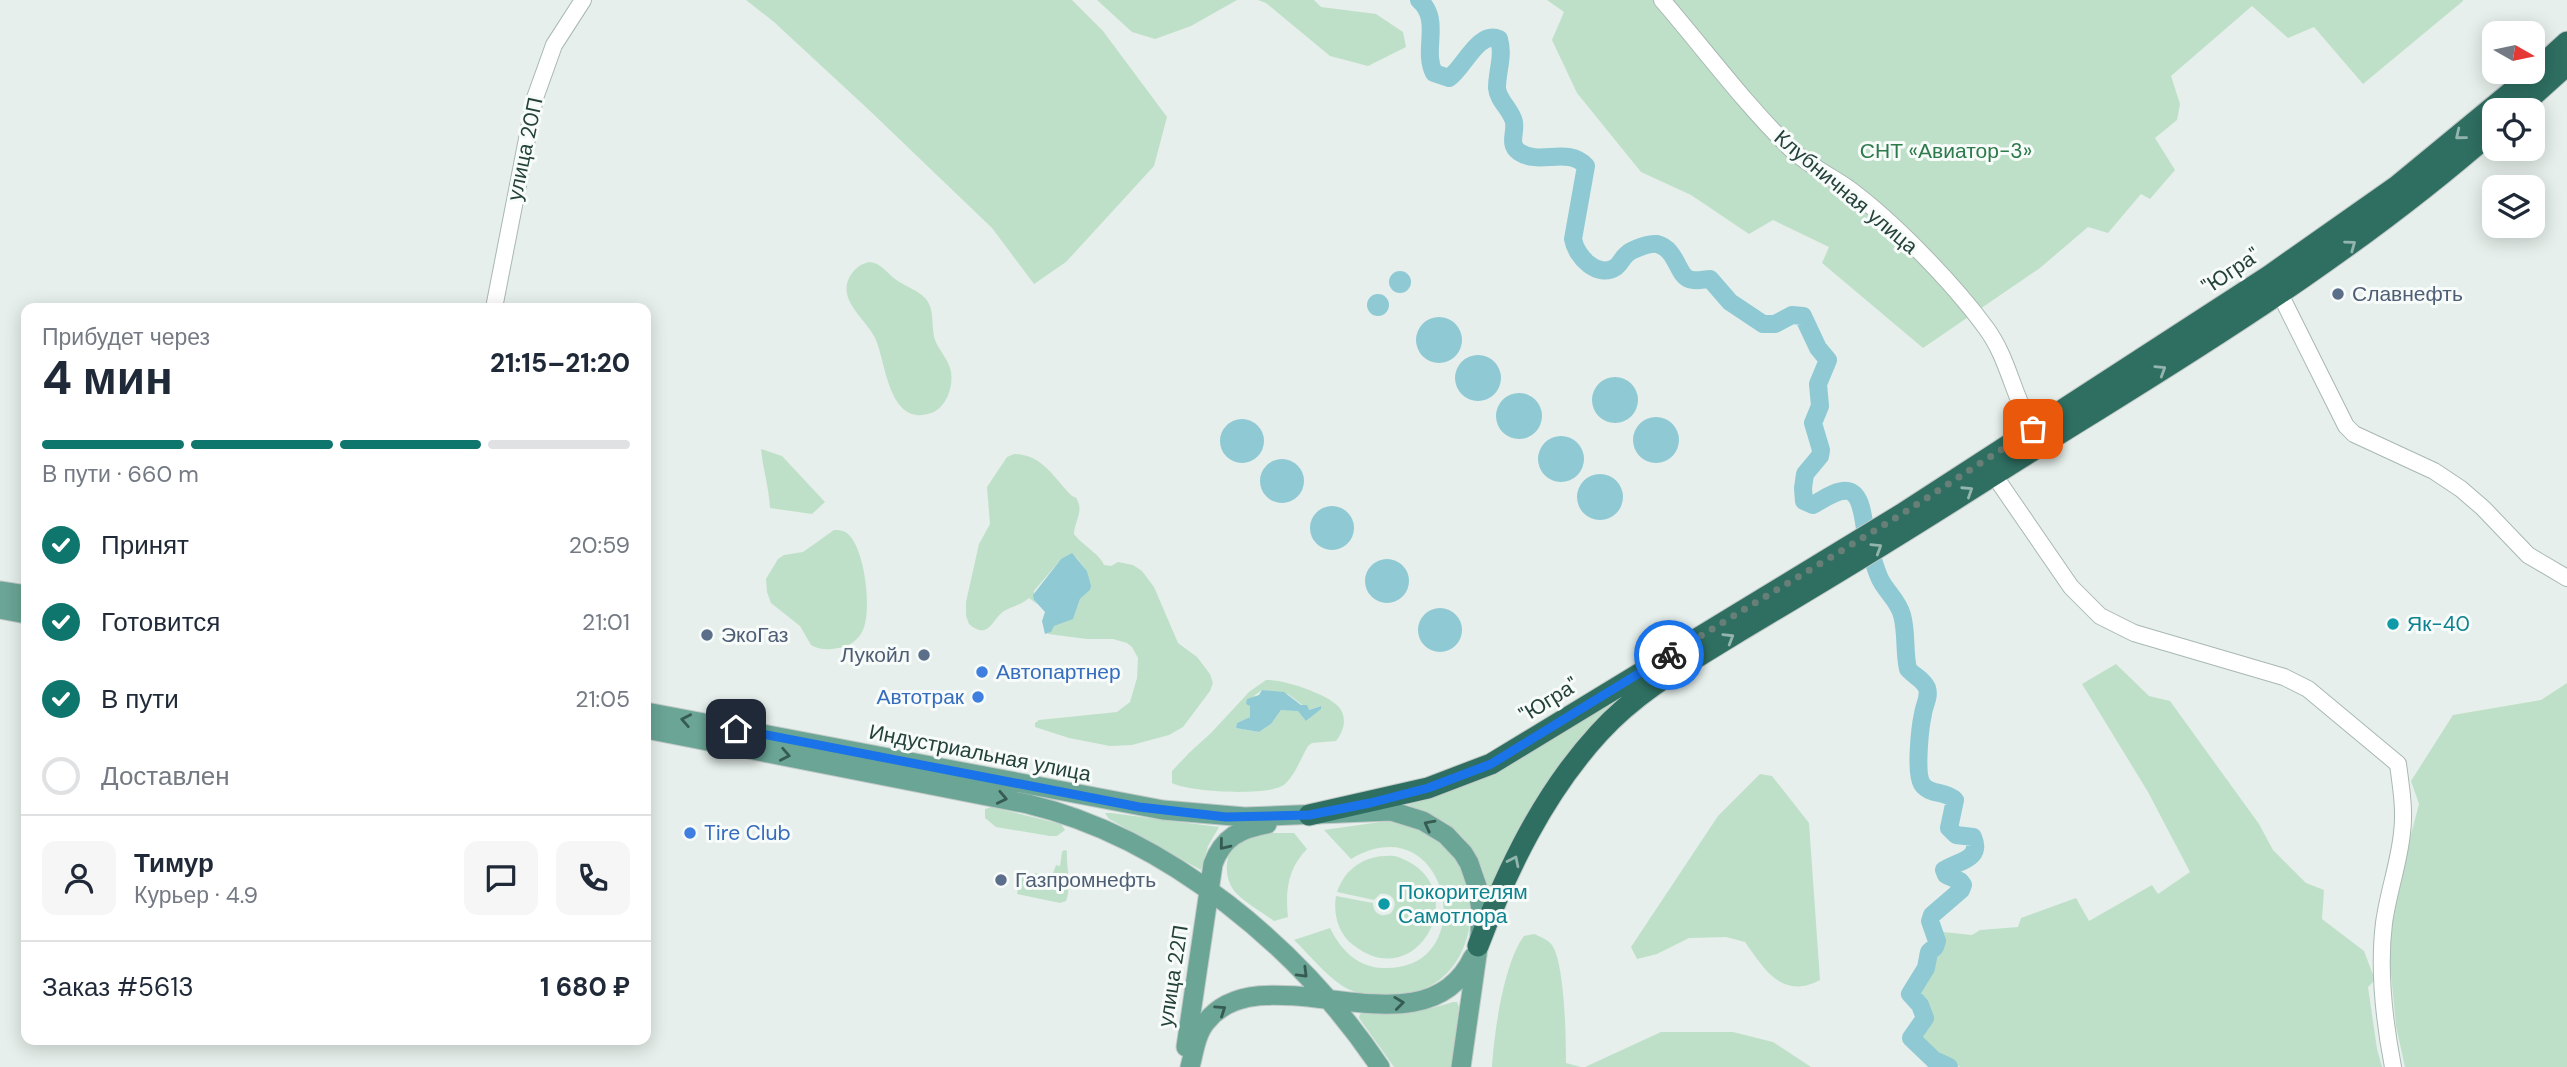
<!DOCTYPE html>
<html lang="ru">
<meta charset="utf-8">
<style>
body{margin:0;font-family:"DM Sans",sans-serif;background:#f6f6f7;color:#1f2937;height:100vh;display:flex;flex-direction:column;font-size:26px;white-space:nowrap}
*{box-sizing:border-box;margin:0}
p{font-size:23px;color:#747a83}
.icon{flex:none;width:38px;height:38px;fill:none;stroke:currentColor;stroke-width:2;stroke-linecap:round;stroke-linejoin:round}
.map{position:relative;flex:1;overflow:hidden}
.details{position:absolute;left:21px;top:303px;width:630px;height:742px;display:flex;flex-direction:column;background:#fff;border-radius:14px;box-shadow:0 4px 18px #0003}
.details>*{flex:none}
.needle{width:46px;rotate:99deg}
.buttons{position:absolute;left:2482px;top:21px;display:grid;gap:14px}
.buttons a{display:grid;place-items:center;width:63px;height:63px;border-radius:14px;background:#fff;box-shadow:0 4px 18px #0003;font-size:35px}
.pin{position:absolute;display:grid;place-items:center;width:60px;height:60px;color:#fff;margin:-30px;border-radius:14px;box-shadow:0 4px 10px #0006}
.courier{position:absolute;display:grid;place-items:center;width:70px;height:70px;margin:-35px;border:5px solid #1a73e8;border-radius:50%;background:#fff;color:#222;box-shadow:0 2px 9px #0007}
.head em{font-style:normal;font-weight:800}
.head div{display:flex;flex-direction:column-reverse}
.head{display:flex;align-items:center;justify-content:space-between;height:119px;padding:0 21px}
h1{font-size:46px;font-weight:800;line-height:52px}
.bar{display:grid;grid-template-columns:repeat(4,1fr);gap:10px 7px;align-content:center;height:84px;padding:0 21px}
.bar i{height:9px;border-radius:5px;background:#e0e1e3}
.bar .on{background:#0f766e}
.bar p{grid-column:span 4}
.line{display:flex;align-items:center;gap:18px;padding:0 21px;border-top:2px solid #e0e1e3}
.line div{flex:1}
.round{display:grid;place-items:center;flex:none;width:74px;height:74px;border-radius:14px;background:#f6f6f7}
ol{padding:0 21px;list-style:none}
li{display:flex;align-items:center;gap:21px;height:77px}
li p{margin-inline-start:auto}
li .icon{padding:7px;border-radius:50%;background:#0f766e;color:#fff;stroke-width:4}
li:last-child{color:#747a83}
li i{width:38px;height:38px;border:4px solid #e0e1e3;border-radius:50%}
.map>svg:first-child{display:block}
</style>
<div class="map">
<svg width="2567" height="1067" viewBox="0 0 2567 1067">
<rect width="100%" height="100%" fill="#e6efeb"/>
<path fill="#bfe0c8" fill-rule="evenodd" d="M 746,0 L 1072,0 L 1103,31 L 1167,117 L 1154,166 L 1066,262 L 1034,284 L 992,228 L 869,110 L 774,22 Z
M 1097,0 L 1237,0 L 1191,26 L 1155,39 L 1132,32 Z
M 1258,0 L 1314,0 L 1321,7 L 1376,14 L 1403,32 L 1406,47 L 1368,66 L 1330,56 L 1266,3 Z
M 1547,0 L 2463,0 L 2463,1 L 2363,84 L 2314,27 L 2288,38 L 2252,6 L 2171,76 L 2180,104 L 2177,120 L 2155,138 L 2175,170 L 2150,199 L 2141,194 L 2108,233 L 2088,227 L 2040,268 L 1923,348 L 1822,263 L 1829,247 L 1773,220 L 1749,234 L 1691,195 L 1641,172 L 1577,93 L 1552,40 L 1564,12 Z
M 869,262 C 881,263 886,272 895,279 C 904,286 918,290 926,299 C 935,310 931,327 935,340 C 939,350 947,358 950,368 C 955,383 947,408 931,413 C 888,428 886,360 875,338 C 866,319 838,301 849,278 C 854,269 860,264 869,262 Z
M 761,449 L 782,456 L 825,502 L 812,514 L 770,508 C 769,488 763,469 761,449 Z
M 1014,454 C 1042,454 1054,478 1070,494 C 1075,499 1076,495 1078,502 C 1083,512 1074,523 1074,534 C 1082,545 1100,554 1104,565 L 1111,566 L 1118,562 L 1133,565 L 1142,571 L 1154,587 L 1178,643 L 1197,657 L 1210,674 L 1213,683 L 1210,691 L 1183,727 L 1169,735 L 1132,745 L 1110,746 L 1069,738 L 1035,727 L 1035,723 L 1039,720 L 1117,712 L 1130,702 L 1137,678 L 1138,658 L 1132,647 L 1127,643 L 1113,639 L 1087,639 L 1048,634 L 1054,626 L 1073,618 L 1080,599 L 1090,590 L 1087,571 L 1076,557 L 1061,559 L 1034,591 L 1034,600 L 1037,604 L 1029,598 C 1021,605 1013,606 1004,611 C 992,619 989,641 969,624 L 966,616 L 966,602 L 979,544 L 990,524 L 987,487 L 1007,457 Z
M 834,530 C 839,530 844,530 849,535 C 865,551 872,609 863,630 C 858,641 848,647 838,648 C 827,650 820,650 811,645 L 800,626 L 771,603 L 767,592 L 766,579 L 778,559 L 784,555 L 803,552 Z
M 1671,661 L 1623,699 L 1489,902 C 1488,870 1472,840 1445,822 C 1433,815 1415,811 1406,803 Z
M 2116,664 L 2149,696 L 2170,701 L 2259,824 L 2273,850 L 2306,883 L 2324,890 L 2322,919 L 2364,951 L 2375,980 L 2368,987 L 2377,1049 L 2382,1067 L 1960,1067 L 1918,1039 C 1930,1016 1931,1015 1917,993 L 1930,975 L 1933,957 L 1938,954 L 1943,932 L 1972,935 L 1980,930 L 2018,927 L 2021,918 L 2076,898 L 2089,921 L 2152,885 L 2158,894 L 2190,872 L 2148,792 L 2082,684 Z
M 1266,680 C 1282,679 1333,695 1341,710 C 1347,721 1343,732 1336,741 L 1312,743 L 1308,746 C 1301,758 1295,775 1285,784 C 1271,797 1188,792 1172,783 L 1172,771 L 1190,752 L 1211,733 L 1249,692 ZM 1262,690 L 1288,694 L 1309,710 L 1320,706 L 1307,721 L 1298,710 L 1281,710 L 1271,724 L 1259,732 L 1236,728 L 1237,723 L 1250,717 L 1250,706 L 1254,696 Z
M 2567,683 L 2567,1067 L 2405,1067 L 2396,1026 L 2389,953 L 2389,919 L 2419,804 L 2411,781 L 2453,715 L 2541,700 Z
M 1760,774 L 1772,776 L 1809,823 L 1820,980 C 1782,1000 1765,970 1745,942 L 1726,937 L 1689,938 L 1657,954 L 1637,959 L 1631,947 L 1718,816 Z
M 992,807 L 1061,824 L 1065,830 L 1057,836 L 1050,836 L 996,827 L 985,818 L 985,809 Z
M 1105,813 L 1111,813 L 1219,827 L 1208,846 L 1201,870 L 1109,819 Z
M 1387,821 C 1503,831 1494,1002 1386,995 C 1374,995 1361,995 1350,990 C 1329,980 1311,956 1294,940 L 1330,928 C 1341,950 1357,967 1383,968 C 1484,972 1449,801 1351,859 L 1324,830 Z
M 1259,833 L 1294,833 L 1307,849 C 1288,868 1285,891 1288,917 L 1274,921 C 1262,912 1247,904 1237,894 C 1225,882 1223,860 1234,846 C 1240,839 1250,836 1259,833 Z
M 1064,850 L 1067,851 C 1066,868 1072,885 1066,901 L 1060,903 L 1017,894 L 1021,874 L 1031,876 L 1036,873 L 1052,876 L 1056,865 L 1060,866 L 1062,852 Z
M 1395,856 C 1479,882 1418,999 1352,944 C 1338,933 1333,913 1336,896 L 1373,903 C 1373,914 1382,918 1391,913 C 1399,903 1393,892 1380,894 L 1374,900 L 1337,892 C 1346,866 1368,854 1395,856 Z
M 1534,934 C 1541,937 1547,939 1552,945 C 1565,964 1566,1039 1566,1063 L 1581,1067 L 1492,1067 C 1494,1033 1504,962 1524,936 Z
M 1453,1002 L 1457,1002 L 1459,1007 L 1452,1067 L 1394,1067 L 1359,1018 L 1360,1014 L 1363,1013 C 1396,1015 1422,1012 1453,1002 Z
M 1661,1032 L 1733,1032 L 1773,1042 L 1811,1067 L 1585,1067 Z"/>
<path fill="#8ec9d4" d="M1389 282a11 11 0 1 1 22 0a11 11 0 1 1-22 0Z
M1367 305a11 11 0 1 1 22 0a11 11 0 1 1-22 0Z
M1416 340a23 23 0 1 1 46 0a23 23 0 1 1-46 0Z
M1455 378a23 23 0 1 1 46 0a23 23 0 1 1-46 0Z
M1592 400a23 23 0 1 1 46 0a23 23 0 1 1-46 0Z
M1496 416a23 23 0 1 1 46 0a23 23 0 1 1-46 0Z
M1633 440a23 23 0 1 1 46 0a23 23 0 1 1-46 0Z
M1220 441a22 22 0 1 1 44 0a22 22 0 1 1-44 0Z
M1538 459a23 23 0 1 1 46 0a23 23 0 1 1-46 0Z
M1260 481a22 22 0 1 1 44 0a22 22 0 1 1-44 0Z
M1577 497a23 23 0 1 1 46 0a23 23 0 1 1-46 0Z
M1310 528a22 22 0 1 1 44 0a22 22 0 1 1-44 0Z
M 1072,553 L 1087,571 L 1091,586 L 1090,590 L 1080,599 L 1073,619 L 1054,626 L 1051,632 L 1045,634 L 1042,621 L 1045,612 L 1034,600 L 1033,595 L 1061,559 Z
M1365 581a22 22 0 1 1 44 0a22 22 0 1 1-44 0Z
M1418 630a22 22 0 1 1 44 0a22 22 0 1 1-44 0Z
M 1262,690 L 1284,692 L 1301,705 L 1307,705 L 1309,710 L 1321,706 L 1321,709 L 1306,721 L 1298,711 L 1281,710 L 1271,724 L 1259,732 L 1236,728 L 1237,723 L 1250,717 L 1250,706 L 1246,704 L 1247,699 L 1259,695 Z"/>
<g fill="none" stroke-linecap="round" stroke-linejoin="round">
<path stroke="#8ec9d4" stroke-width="18" d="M 1419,0 C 1442,20 1422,50 1434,73 L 1449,78 C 1464,68 1478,30 1499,39 C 1504,56 1497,71 1497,88 C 1498,101 1511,109 1514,122 C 1516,133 1508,144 1519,152 C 1540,166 1568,146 1586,166 L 1573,239 C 1576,257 1598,279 1616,267 C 1621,263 1622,258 1627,254 C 1632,249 1650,243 1657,244 C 1677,249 1677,275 1689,279 C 1695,282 1704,279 1710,279 L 1730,302 L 1763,324 L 1775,324 L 1792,315 L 1803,316 L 1818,348 L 1828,360 L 1818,384 L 1820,406 L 1813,423 L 1821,450 L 1820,456 L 1805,474 L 1803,488 L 1804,501 L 1813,505 C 1822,500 1837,489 1848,491 C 1864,494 1863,526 1867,538 C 1871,552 1874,566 1880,579 C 1887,593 1898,600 1902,615 C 1907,633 1904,652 1908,669 C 1914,676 1923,679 1927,688 C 1930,697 1924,705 1923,714 C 1920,727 1915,773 1922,784 C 1929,795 1946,791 1955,800 L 1949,828 L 1956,835 L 1973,837 C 1983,860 1957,861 1944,870 L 1946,875 L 1960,881 L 1963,885 L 1961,890 L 1932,915 L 1930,921 L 1937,941 L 1935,947 L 1929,952 L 1926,968 L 1910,994 L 1920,1005 L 1925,1018 L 1911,1038 L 1934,1060 L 1949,1067"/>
<g stroke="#a8b8b2" stroke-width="18">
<path id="minor" d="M 1662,0 C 1705,50 1744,103 1791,149 C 1808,165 1829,175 1848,188 C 1893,221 1953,283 1986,328 C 2009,359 2013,397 2033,429
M 2280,294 L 2346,426 L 2354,434 L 2434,471 L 2461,489 L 2483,508 L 2528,555 L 2567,578
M 494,308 L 535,98 L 554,45 L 583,0
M 1994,475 L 2071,587 L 2100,616 L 2134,633 L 2284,677 L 2308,689 L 2398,764 C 2401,787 2405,810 2402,833 C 2399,863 2388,893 2384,923 C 2378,971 2384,1020 2393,1067"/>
</g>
<g stroke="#c2cac8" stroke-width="21">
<path id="major" d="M 0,591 L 26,595
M 0,609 L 26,614
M 646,712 L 1163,810 L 1245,817 L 1391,811 L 1423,821 L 1446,835 L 1463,853 L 1469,863 L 1477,886 L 1481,910 L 1480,934 L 1461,1067
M 646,729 L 1028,804 C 1169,838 1300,948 1380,1067
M 1186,1047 L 1213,864 C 1223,837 1240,829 1267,824
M 1190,1067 C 1194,1052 1196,1034 1206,1022 C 1263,948 1424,1062 1473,957"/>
</g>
<g stroke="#c2cac8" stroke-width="23">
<path id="highway" d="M 2517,110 L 2567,65
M 1309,815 L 1428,788 L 1491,764 L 1902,514 L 2269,276 L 2397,186 L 2522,83 L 2567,42
M 1478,946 C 1507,870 1543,794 1599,733 C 1637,691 1686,664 1733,635 C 1783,605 1832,576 1882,545 C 1954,501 2024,455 2096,411 C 2235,325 2371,238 2494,130"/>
</g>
<use href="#minor" stroke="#fff" stroke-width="16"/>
<use href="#major" stroke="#6aa596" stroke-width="19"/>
<use href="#highway" stroke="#2f6f62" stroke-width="21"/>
</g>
<defs><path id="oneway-chevron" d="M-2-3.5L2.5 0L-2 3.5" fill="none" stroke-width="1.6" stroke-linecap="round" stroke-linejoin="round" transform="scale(1.75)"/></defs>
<g stroke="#93b5ae">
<use href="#oneway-chevron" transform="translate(2460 135) rotate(141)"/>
<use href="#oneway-chevron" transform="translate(2351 245) rotate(-36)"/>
<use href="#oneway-chevron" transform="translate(2161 370) rotate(-32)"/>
<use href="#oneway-chevron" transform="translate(1968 491) rotate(-33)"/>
<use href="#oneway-chevron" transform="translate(1877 548) rotate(-32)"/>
<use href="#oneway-chevron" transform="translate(1729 638) rotate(-31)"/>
<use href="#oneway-chevron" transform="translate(1514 861) rotate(-64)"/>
</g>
<g stroke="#365b51">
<use href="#oneway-chevron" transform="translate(686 720) rotate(-169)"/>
<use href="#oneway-chevron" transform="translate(785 755) rotate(11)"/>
<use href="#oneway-chevron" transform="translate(1002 798) rotate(12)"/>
<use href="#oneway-chevron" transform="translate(1429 825) rotate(-152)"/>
<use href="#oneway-chevron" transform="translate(1224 845) rotate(129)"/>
<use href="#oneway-chevron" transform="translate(1303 973) rotate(45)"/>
<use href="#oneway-chevron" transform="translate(1399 1003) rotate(-7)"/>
<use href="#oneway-chevron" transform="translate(1221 1010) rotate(-34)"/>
</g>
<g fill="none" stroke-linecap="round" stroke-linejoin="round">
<path stroke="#687f78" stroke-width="7" stroke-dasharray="0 12.6" d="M 1669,655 L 1902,514 L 2033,429"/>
<path stroke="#1a73e8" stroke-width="9" d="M 736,729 L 1139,807 L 1226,817 L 1309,815 L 1370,803 L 1428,788 L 1491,764 L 1669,655"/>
</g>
<g fill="#5c6f8a" stroke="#f7fbf9" stroke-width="2.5">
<circle cx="2338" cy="294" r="7"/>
<circle cx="707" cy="635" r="7"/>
<circle cx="924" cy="655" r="7"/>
<circle cx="1001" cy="880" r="7"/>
</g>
<g fill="#0f9aa8" stroke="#f7fbf9" stroke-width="2.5">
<circle cx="2393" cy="624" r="7"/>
<circle cx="1384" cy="904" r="7"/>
</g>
<g fill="#3f7fe0" stroke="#f7fbf9" stroke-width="2.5">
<circle cx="982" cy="672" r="7"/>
<circle cx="978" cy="697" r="7"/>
<circle cx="690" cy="833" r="7"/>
</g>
<g text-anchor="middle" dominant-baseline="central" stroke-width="6" stroke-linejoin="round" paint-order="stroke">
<g font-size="21" fill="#24423a" stroke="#f7fbf9">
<text transform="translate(525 149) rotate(-78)">улица 20П</text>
<text transform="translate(1846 192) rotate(40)">Клубничная улица</text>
<text transform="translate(2231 271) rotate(-34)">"Югра"</text>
<text transform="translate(1549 700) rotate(-32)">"Югра"</text>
<text transform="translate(980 753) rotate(11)">Индустриальная улица</text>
<text transform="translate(1173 976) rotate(-81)">улица 22П</text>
</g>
<g font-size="21" fill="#2d7a4b" stroke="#f7fbf9">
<text x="1946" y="151">СНТ «Авиатор-3»</text>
</g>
<g font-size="21" fill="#4e5e75" stroke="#f7fbf9" text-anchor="start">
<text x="2352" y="294">Славнефть</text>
<text x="721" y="635">ЭкоГаз</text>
<text x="910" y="655" text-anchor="end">Лукойл</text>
<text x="1015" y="880">Газпромнефть</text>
</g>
<g font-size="21" fill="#0d838f" stroke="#f7fbf9" text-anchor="start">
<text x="2407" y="624">Як-40</text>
<text x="1398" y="892">Покорителям<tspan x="1398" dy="24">Самотлора</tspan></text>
</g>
<g font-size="21" fill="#366cbe" stroke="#f7fbf9" text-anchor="start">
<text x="996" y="672">Автопартнер</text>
<text x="964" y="697" text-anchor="end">Автотрак</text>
<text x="704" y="833">Tire Club</text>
</g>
</g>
</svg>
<div class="buttons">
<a><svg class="needle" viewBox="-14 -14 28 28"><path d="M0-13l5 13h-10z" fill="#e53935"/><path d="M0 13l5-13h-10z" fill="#747a83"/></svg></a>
<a><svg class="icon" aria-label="locate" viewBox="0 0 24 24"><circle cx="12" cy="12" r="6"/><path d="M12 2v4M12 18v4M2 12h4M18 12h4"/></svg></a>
<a><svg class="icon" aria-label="layers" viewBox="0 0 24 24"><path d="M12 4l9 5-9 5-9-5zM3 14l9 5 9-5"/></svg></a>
</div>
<div class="pin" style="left:2033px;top:429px;background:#ea580c"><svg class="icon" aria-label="bag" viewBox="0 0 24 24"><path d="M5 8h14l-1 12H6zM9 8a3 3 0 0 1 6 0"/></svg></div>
<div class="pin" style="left:736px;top:729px;background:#1f2937"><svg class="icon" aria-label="home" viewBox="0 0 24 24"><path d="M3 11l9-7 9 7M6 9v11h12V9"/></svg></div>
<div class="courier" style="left:1669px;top:655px"><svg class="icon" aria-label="bike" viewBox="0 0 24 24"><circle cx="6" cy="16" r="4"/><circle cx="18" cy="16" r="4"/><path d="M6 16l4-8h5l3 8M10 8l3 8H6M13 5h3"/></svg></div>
<section class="details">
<div class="head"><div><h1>4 мин</h1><p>Прибудет через</p></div><em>21:15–21:20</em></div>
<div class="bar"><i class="on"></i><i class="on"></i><i class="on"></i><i></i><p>В пути · 660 m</p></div>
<ol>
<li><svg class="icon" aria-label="check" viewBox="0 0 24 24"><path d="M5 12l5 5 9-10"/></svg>Принят<p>20:59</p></li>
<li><svg class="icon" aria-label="check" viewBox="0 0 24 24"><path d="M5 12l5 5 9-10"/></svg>Готовится<p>21:01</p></li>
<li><svg class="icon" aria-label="check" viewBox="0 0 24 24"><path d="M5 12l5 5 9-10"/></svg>В пути<p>21:05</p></li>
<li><i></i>Доставлен</li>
</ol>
<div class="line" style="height:126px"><a class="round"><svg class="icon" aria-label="person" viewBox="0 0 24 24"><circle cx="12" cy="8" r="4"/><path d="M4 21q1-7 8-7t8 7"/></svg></a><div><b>Тимур</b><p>Курьер · 4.9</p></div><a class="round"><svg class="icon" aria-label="chat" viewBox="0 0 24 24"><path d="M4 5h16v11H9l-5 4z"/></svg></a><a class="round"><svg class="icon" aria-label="phone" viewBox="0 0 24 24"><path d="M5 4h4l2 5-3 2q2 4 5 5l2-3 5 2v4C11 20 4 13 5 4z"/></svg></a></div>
<div class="line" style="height:91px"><div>Заказ #5613</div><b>1 680 ₽</b></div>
</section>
</div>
